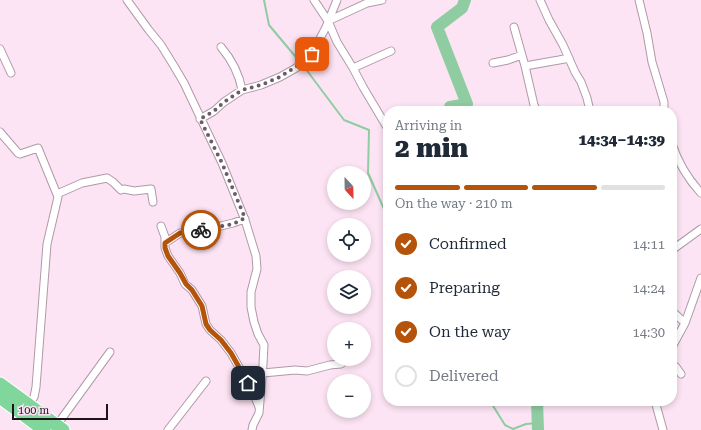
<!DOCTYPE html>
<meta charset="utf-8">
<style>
body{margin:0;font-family:"Roboto Serif",serif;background:#f2f2f3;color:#1f2937;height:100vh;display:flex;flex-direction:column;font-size:15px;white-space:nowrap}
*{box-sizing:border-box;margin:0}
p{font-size:13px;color:#747a83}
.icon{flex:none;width:22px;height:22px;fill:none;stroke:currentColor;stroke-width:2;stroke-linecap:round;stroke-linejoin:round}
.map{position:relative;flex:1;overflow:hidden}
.panel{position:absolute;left:383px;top:106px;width:294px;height:300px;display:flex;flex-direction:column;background:#fff;border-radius:16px;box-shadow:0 2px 6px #0003}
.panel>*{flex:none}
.needle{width:26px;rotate:158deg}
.controls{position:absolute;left:327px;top:166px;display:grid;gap:8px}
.controls a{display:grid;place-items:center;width:44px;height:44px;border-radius:50%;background:#fff;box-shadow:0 2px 6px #0003;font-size:20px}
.scale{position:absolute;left:12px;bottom:10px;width:96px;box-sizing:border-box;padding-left:4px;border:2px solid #1d151b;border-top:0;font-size:11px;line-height:14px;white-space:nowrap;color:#1d151b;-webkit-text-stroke:3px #fde4f4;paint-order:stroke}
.pin{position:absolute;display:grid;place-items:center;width:34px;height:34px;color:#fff;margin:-17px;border-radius:8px;box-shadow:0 2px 6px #0006}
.courier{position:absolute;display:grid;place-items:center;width:40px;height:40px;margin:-20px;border:3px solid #b45309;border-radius:50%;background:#fff;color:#222;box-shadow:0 1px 5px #0007}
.summary em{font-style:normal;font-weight:800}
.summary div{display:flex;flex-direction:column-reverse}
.summary{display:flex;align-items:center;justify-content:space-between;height:68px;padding:0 12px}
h1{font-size:26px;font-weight:800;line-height:30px}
.bar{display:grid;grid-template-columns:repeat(4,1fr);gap:6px 4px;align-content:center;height:48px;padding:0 12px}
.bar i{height:5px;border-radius:3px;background:#e0e1e3}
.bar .selected{background:#b45309}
.bar p{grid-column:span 4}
ol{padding:0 12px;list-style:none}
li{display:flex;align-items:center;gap:12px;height:44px}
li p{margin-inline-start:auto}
li .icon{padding:4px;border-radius:50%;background:#b45309;color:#fff;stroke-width:4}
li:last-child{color:#747a83}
li i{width:22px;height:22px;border:2px solid #e0e1e3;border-radius:50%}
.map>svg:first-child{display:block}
</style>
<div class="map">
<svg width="701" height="430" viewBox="0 0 701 430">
<rect width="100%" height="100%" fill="#fde4f4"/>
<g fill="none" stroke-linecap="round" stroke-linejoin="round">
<path stroke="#8fcca1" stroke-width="2" d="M 264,0 L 269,25 L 305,68 L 344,120 L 369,130 L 368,173 L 388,218
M 490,401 L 505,425 L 513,429 L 526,424 L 538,423"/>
<path stroke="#8fcca1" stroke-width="12" d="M 449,111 L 450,107 L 467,104 L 437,27 L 462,8 L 465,0
M 537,401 L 538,430"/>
<g stroke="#af99a8" stroke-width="9">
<path id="street" d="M 127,0 L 148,29 L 161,45 L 174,66 L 184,83 L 222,163 L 245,220 L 256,256 L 257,269 L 251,292 L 251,307 L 254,322 L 258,334 L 264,345 L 263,364 L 259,413 L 253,425 L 252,430
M 314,0 L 328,21 L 337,42 L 353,68 L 363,87 L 388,129
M 540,0 L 549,20 L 563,45 L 575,72 L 581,82 L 587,98 L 590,111
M 639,0 L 647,33 L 652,62 L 664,102 L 664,111
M 328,21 L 367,3 L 382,0
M 514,27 L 525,66 L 534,105 L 537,111
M 221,47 C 232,60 239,73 242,90
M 0,49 L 11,73
M 493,63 L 508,60 L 522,55
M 525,66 L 559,60 L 569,58
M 353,68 L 391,51
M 200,119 L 214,111 L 224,102 L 242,90 L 261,85 L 280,77 L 296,68 L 306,60 L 312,54 L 326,27 L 337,0
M 0,132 L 18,153 L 20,154 L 38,148 L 58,197 L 47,244 L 36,387 L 34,397 L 27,407
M 672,144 C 678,162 688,179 701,193
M 57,194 L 82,183 L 107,178 L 113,182 L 121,190 L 124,189 L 134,191 L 151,189 L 153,202
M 161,226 L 165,237 L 165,248 L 168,256 L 180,273 L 185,284 L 192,290 L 202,306 L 206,324 L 210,330 L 221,340 L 231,353 L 253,392 L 259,407
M 165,243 L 180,233 L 192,232 L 221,226 L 233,223 L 245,219
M 672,250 L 701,229
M 672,311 L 685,323
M 672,347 L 685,323 L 701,278
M 672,364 L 676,367 L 681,374
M 263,373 L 295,370 L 307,371 L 330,365 L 341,364
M 655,401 L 663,430
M 57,425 L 110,352
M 168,430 L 206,381"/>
</g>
<g stroke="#fff" stroke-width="15">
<path id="highway" d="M 0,384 L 63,430
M 0,397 L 44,430"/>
</g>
<use href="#street" stroke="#fff" stroke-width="7"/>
<use href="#highway" stroke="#81d69c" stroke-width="13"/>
</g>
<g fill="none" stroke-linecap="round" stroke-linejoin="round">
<path stroke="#6b5d67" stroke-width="4" stroke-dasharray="0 7.2" d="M 201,230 L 233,224 L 245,218 L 222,163 L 200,119 L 214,111 L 224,102 L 242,90 L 261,85 L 280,77 L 306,60 L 312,54"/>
<path stroke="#b45309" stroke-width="5" d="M 201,230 L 180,233 L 165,243 L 165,248 L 168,256 L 180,273 L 186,284 L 192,290 L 202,306 L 206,324 L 210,330 L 221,340 L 231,353 L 248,383"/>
</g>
</svg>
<div class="controls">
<a><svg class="needle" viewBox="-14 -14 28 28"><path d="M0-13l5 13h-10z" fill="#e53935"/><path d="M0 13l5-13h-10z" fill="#747a83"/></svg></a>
<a><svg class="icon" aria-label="locate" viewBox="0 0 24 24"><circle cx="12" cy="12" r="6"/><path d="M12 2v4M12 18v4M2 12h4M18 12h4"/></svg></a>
<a><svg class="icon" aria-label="layers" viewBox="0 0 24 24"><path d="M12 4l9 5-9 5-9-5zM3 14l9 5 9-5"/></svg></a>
<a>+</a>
<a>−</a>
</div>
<div class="scale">100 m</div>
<div class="pin" style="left:312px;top:54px;background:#ea580c"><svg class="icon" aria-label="bag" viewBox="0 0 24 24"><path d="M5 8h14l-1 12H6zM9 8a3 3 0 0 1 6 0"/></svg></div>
<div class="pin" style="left:248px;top:383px;background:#1f2937"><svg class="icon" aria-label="home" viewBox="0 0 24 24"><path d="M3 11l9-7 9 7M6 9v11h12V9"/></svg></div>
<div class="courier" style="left:201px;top:230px"><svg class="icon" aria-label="bike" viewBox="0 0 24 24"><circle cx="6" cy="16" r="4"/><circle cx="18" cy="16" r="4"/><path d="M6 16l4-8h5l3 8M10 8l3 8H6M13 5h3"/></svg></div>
<section class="panel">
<div class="summary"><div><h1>2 min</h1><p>Arriving in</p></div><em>14:34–14:39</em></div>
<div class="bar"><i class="selected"></i><i class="selected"></i><i class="selected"></i><i></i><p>On the way · 210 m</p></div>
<ol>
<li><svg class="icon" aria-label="check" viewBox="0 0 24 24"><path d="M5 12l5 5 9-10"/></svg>Confirmed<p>14:11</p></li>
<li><svg class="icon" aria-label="check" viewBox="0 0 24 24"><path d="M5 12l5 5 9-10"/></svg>Preparing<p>14:24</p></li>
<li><svg class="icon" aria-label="check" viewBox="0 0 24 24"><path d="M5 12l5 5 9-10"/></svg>On the way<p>14:30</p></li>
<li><i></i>Delivered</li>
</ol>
</section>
</div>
